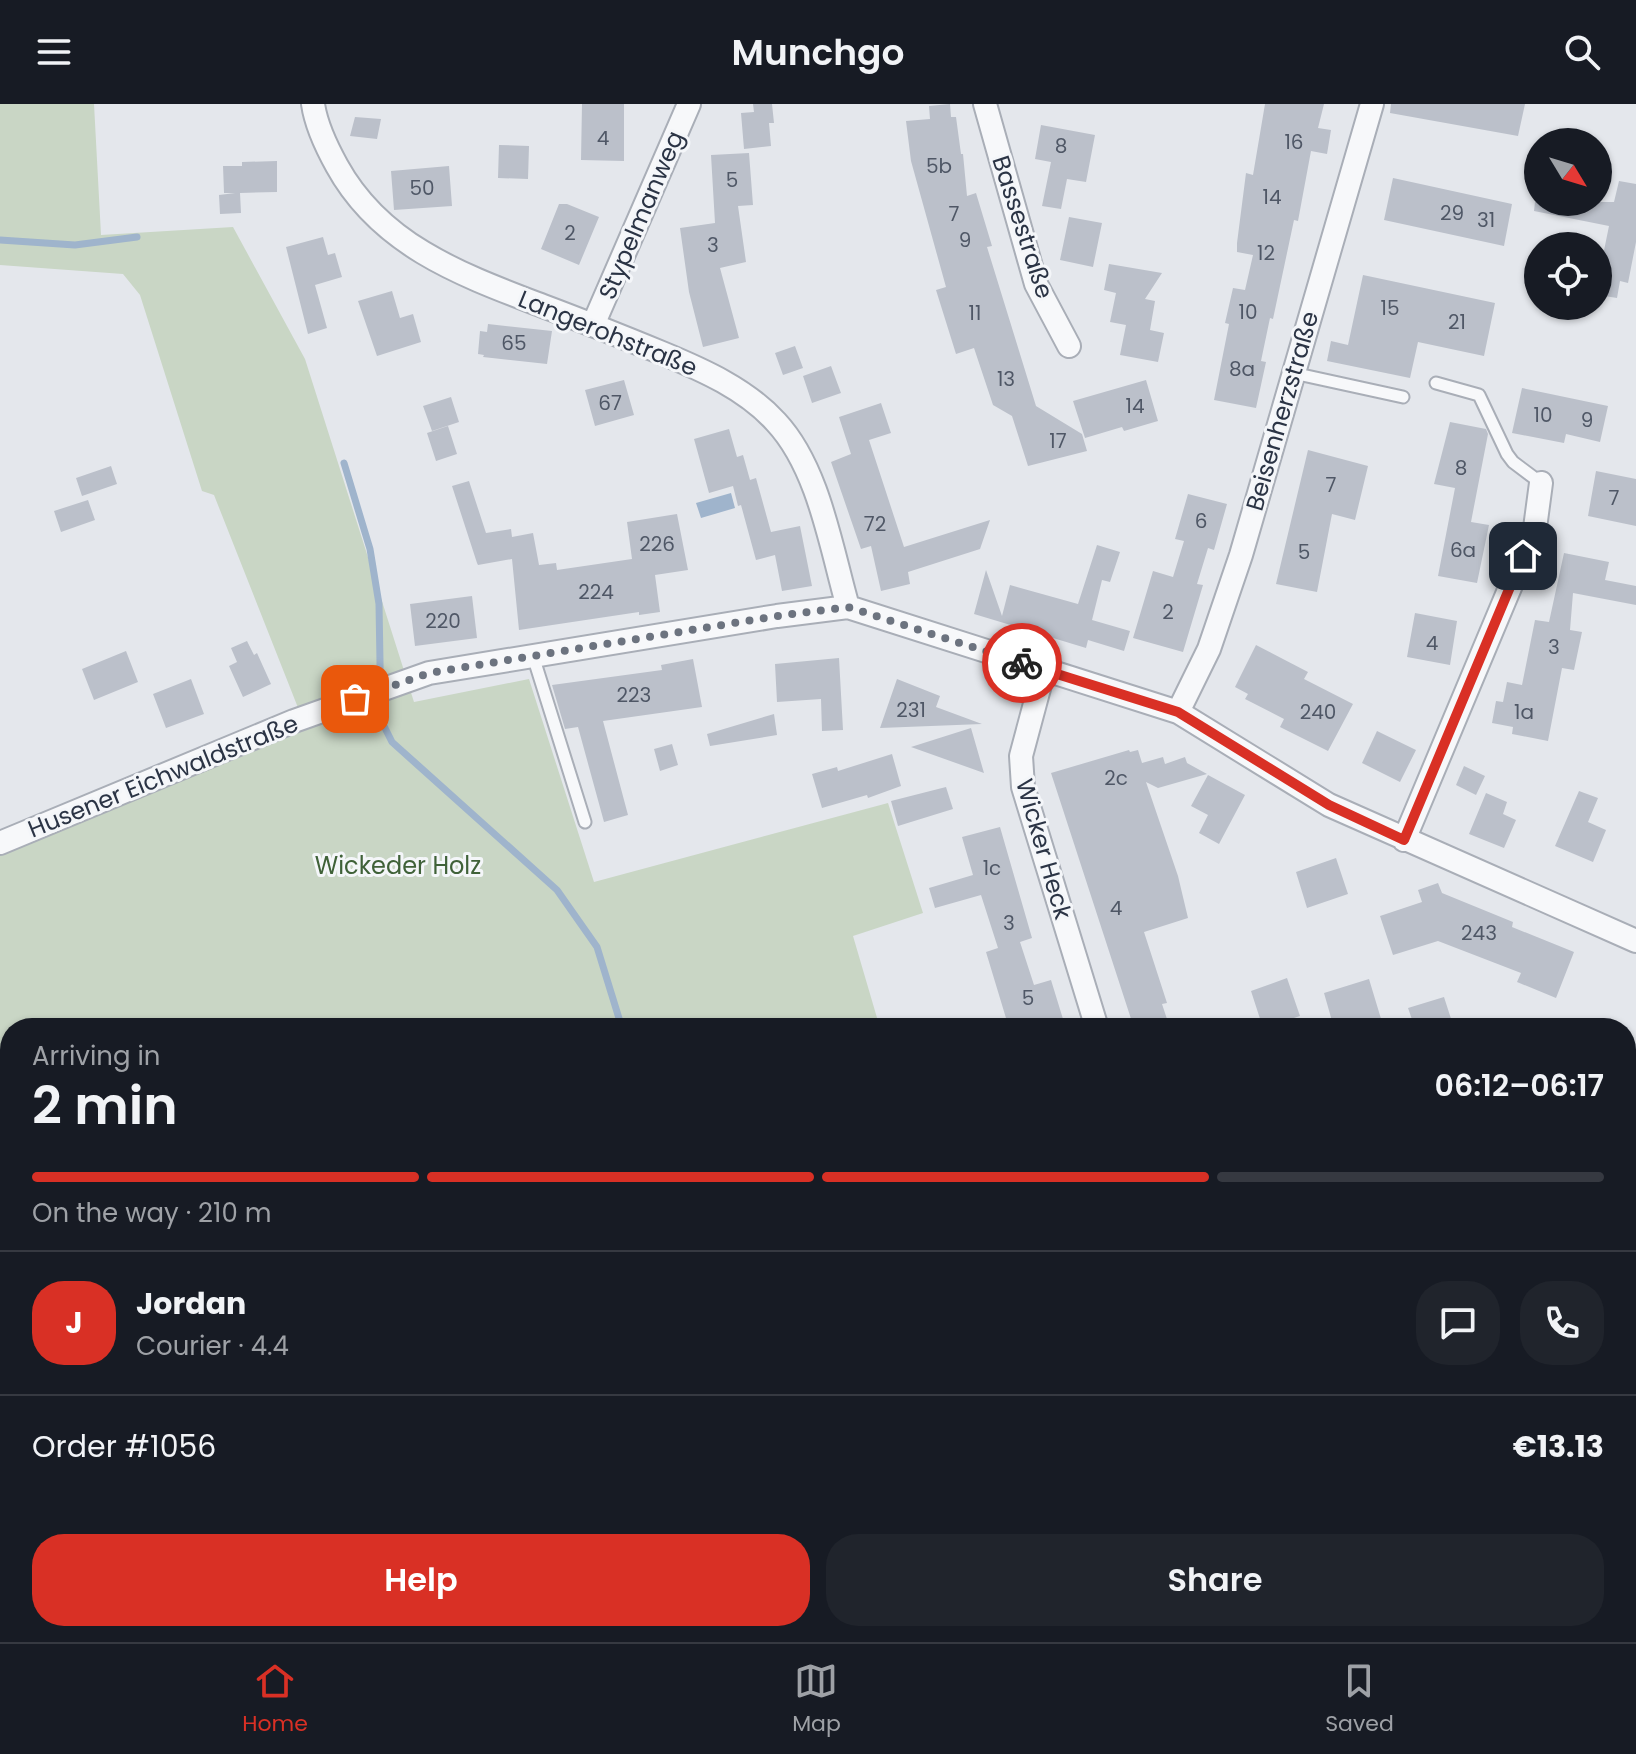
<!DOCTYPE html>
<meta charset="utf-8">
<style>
body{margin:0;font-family:Poppins,sans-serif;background:#20242c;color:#f1f3f6;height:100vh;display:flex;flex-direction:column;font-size:30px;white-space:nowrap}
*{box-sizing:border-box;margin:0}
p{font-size:26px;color:#9ea1a6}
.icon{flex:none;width:44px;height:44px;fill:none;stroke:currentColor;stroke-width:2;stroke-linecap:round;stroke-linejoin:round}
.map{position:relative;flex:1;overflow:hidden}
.panel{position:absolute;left:0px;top:914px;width:1636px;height:624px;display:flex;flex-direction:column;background:#171b24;border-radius:32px 32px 0 0;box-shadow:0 2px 6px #0004}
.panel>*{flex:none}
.needle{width:52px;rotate:128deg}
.tools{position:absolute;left:1524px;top:24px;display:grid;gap:16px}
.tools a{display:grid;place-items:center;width:88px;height:88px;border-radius:50%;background:#171b24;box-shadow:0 2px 6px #0004;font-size:40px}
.pin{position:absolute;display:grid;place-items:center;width:68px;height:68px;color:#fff;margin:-34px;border-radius:16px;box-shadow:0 4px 12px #0006}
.courier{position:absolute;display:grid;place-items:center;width:80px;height:80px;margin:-40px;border:6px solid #d93025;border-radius:50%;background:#fff;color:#222;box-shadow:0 2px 10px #0007}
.head em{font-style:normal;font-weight:600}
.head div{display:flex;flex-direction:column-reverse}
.head{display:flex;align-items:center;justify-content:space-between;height:136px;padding:0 32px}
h1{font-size:52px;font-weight:600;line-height:60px}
.bar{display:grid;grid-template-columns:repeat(4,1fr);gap:12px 8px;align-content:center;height:96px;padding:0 32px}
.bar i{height:10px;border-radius:6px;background:#363941}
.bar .active{background:#d93025}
.bar p{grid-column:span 4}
.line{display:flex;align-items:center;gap:20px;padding:0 32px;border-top:2px solid #363941}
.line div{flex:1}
.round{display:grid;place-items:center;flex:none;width:84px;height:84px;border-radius:32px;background:#20242c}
.action{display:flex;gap:16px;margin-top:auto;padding:16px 32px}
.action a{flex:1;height:92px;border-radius:32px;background:#d93025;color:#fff;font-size:32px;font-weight:600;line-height:92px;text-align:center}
.action a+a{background:#20242c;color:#f1f3f6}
header{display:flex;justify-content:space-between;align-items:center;height:104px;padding:0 32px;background:#171b24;font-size:36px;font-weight:600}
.tab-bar{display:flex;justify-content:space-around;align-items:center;height:112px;border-top:2px solid #363941;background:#171b24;font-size:22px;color:#9ea1a6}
.tab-bar a{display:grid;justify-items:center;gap:4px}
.tab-bar .active{color:#d93025}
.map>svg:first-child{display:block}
</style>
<header><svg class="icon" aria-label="menu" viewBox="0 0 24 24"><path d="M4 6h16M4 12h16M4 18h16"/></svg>Munchgo<svg class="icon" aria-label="search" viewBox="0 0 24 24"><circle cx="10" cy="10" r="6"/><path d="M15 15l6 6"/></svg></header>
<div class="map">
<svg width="1636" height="1538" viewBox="0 0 1636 1538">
<rect width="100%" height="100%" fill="#e4e7ec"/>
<path fill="#c9d6c5" d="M 0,0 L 94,0 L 101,131 L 233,123 L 305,255 L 414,598 L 529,575 L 594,778 L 888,699 L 923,809 L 853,832 L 880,924 L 10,924 L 10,1528 L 949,1528 L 951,1538 L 0,1538 L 0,748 L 306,624 L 214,391 L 202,387 L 140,191 L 123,170 L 0,161 Z"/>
<path fill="#9fb4cc" d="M 731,389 L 735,404 L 701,414 L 696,399 Z"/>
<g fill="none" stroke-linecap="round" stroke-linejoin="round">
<path stroke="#9fb4cc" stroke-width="7" d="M 0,136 L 75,141 L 137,133
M 344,359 L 370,445 L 379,500 L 381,616 L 392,638 L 557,786 L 597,843 L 622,924
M 807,1528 L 810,1538"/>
</g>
<path fill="#bbc0ca" d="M 582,0 L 624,0 L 624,57 L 581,56 Z
M 753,0 L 772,0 L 774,19 L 769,19 L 771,42 L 744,45 L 741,9 L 754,8 Z
M 950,0 L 951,13 L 956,13 L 961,50 L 963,50 L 967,92 L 976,89 L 992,142 L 987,143 L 1036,302 L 1082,330 L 1087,347 L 1028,362 L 1012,312 L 993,301 L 974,244 L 956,250 L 936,186 L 946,183 L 911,57 L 906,17 L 930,15 L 929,2 Z
M 1265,0 L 1324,0 L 1318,24 L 1331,26 L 1327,50 L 1311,47 L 1298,117 L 1294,116 L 1273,215 L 1270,214 L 1261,257 L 1266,258 L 1256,304 L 1214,296 L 1229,220 L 1225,219 L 1233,184 L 1245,186 L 1253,151 L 1237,148 L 1237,139 L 1246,69 L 1253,71 Z
M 1391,0 L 1525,0 L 1518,32 L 1390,9 Z
M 355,13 L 381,15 L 377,35 L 350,32 Z
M 1041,21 L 1095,31 L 1086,78 L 1067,75 L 1061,105 L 1042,102 L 1051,58 L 1035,55 Z
M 499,41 L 529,42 L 528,75 L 498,74 Z
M 749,49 L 753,101 L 738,102 L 746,158 L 720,164 L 739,234 L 703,243 L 689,188 L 680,124 L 715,119 L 711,51 Z
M 277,57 L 277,88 L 240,89 L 241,109 L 220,110 L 219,91 L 235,89 L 224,89 L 223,62 L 242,62 L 242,58 Z
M 449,62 L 452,102 L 394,106 L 391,67 Z
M 1393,74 L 1512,100 L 1504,142 L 1384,116 Z
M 1619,77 L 1636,80 L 1636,138 L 1628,179 L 1620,177 L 1617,194 L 1598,191 L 1598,176 L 1609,122 L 1534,107 L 1535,98 L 1614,98 Z
M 559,100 L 567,100 L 599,113 L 579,161 L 541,145 Z
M 1069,113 L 1102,119 L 1093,163 L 1060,156 Z
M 323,133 L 328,151 L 335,149 L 342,173 L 315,181 L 327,224 L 308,230 L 286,143 Z
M 1109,160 L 1162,169 L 1145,195 L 1155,197 L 1150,226 L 1164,229 L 1158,258 L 1120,251 L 1126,221 L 1110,218 L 1116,189 L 1104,186 Z
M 1363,171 L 1495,199 L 1484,252 L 1418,238 L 1410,274 L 1327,257 L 1331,237 L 1348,241 Z
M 392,187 L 400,214 L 413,210 L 421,238 L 377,252 L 358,197 Z
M 488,220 L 552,227 L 547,260 L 483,253 L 484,251 L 478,250 L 480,227 L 487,228 Z
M 795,242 L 803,264 L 783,271 L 775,249 Z
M 831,262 L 841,289 L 812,299 L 803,272 Z
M 624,276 L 634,311 L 595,322 L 585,286 Z
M 1146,276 L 1158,317 L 1124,327 L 1122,323 L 1085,334 L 1073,297 Z
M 1522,284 L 1608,302 L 1600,338 L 1566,330 L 1564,339 L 1512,329 Z
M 451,293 L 459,318 L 432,327 L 423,302 Z
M 881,299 L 891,329 L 869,336 L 904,443 L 990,416 L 980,445 L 908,468 L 910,480 L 881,487 L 871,442 L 861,445 L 831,358 L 851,350 L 839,313 Z
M 1450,318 L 1486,325 L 1488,330 L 1471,418 L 1489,421 L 1477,479 L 1438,472 L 1455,384 L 1434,380 Z
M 448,322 L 457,350 L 436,357 L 427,329 Z
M 729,325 L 737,353 L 743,351 L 750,376 L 756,374 L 771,428 L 800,422 L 812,482 L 782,487 L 775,451 L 756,456 L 741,401 L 738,402 L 733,382 L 709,389 L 694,335 Z
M 1308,346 L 1368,362 L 1355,416 L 1332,410 L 1317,488 L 1276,480 Z
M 111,362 L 117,380 L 82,392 L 76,374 Z
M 1596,367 L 1636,375 L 1636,422 L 1588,412 Z
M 469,377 L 486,429 L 511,425 L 512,433 L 533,429 L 539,461 L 556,459 L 557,466 L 632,455 L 627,418 L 677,410 L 688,466 L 655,471 L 660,508 L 639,511 L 639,508 L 519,526 L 512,455 L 478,461 L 477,459 L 452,382 Z
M 1188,390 L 1227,400 L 1214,446 L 1208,444 L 1197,480 L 1203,481 L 1183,548 L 1133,534 L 1153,467 L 1173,473 L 1184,437 L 1175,435 Z
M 88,396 L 95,416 L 61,428 L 54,407 Z
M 1097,441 L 1120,448 L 1110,478 L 1102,476 L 1092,516 L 1130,527 L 1124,547 L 1088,536 L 1086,544 L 974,510 L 986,466 L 1002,512 L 1010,481 L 1078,500 Z
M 1564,449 L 1609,458 L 1605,476 L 1636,482 L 1636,501 L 1573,489 L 1570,526 L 1582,528 L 1574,566 L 1562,564 L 1548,637 L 1512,630 L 1513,623 L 1492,619 L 1496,597 L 1503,598 L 1507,578 L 1522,581 L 1535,516 L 1549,518 Z
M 472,492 L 477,534 L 415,542 L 410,500 Z
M 1415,509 L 1457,517 L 1450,561 L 1407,553 Z
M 247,537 L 254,551 L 257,549 L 271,580 L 243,593 L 229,562 L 237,558 L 231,544 Z
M 1256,541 L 1308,568 L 1304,575 L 1353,600 L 1328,647 L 1280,623 L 1284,615 L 1245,595 L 1248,590 L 1235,583 Z
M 126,547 L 138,578 L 94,596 L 82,565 Z
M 839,554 L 843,626 L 822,627 L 821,595 L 777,598 L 775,560 Z
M 693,555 L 702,603 L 603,617 L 628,711 L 604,718 L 578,623 L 565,625 L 552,581 L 662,566 L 661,561 Z
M 191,575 L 204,610 L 166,624 L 153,590 Z
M 897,575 L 940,592 L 936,603 L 982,620 L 880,624 Z
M 774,610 L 777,631 L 710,642 L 707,630 Z
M 971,624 L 984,669 L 911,643 Z
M 1377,627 L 1416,646 L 1400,678 L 1362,659 Z
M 672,640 L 678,661 L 660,667 L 654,645 Z
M 1129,646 L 1130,648 L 1138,646 L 1142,659 L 1163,653 L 1165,660 L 1185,653 L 1187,659 L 1207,670 L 1158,684 L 1146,678 L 1178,772 L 1188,814 L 1144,828 L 1167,899 L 1162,900 L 1170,924 L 1134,924 L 1051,669 Z
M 892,650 L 901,682 L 868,694 L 867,691 L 822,704 L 812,670 L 837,663 L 838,667 Z
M 1464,662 L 1485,672 L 1476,691 L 1456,681 Z
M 1208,671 L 1245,691 L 1219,740 L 1199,729 L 1208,711 L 1191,702 Z
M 946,683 L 953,705 L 898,722 L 891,697 Z
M 1579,687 L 1598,694 L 1588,718 L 1606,726 L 1593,758 L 1555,742 Z
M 1486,689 L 1507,698 L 1503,710 L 1516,716 L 1504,744 L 1469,730 Z
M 1000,723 L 1032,834 L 1020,838 L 1034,881 L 1051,876 L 1063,915 L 1034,924 L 1009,924 L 986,848 L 998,844 L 981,791 L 935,804 L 929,784 L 973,771 L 962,733 Z
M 1336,754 L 1348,790 L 1307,804 L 1296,768 Z
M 1438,779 L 1442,789 L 1513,818 L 1512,823 L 1574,848 L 1556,894 L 1517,878 L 1521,869 L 1438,837 L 1393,851 L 1380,812 L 1422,798 L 1418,786 Z
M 1287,874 L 1300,912 L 1263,924 L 1251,887 Z
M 1369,875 L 1382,918 L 1360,924 L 1334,924 L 1324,889 Z
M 1444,893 L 1454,924 L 1415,924 L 1408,904 Z"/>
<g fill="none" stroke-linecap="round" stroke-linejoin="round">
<g stroke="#a9aeb7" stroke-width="15">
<path id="service" d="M 1293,269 L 1403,293
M 1436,279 L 1479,291 L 1507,350 L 1513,358 L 1541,379
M 533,552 L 585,718"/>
</g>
<g stroke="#a9aeb7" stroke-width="26">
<path id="minor" d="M 313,0 C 316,21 327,44 337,62 C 381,142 462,171 543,202 C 583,217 623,233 662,249 C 703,266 746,285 776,318 C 819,364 831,444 848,503
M 985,0 L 1036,180 L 1069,242
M 593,221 L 689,0
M 1044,566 L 1021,652 L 1023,683 L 1097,924
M 1178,608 L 1209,545 L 1241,451 L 1372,0
M 1404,736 L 1535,424 L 1541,379
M 0,739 L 294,617 L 429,569 L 777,512 L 848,503 L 1178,608 L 1329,701 L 1636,837
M 1626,1408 L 1636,1389
M 1281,1528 L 1284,1538
M 1557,1538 L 1562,1528"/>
</g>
<use href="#service" stroke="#f7f8fa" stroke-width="11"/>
<use href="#minor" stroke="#f7f8fa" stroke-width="22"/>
</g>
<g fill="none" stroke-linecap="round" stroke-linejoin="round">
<path stroke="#6c737f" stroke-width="8" stroke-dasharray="0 14.4" d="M 355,595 L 429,569 L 777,512 L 848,503 L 1022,559"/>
<path stroke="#d93025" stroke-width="10" d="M 1022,559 L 1178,608 L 1329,701 L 1404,736 L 1523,452"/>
</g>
<g text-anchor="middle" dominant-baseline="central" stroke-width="6" stroke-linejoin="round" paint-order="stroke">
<g font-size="20" fill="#4f5766">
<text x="603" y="34">4</text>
<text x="1294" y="38">16</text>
<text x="1061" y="42">8</text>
<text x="939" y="62">5b</text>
<text x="732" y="76">5</text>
<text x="422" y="84">50</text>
<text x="1272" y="93">14</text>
<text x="1452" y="109">29</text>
<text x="954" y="110">7</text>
<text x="1486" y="116">31</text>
<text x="570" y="129">2</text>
<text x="965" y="136">9</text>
<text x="713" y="141">3</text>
<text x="1266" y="149">12</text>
<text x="1390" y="204">15</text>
<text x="1248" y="208">10</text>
<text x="975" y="209">11</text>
<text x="1457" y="218">21</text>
<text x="514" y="239">65</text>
<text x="1242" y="265">8a</text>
<text x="1006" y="275">13</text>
<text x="610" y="299">67</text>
<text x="1135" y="302">14</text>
<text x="1543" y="311">10</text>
<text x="1587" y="316">9</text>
<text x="1058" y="337">17</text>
<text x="1461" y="364">8</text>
<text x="1331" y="381">7</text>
<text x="1614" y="394">7</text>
<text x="1201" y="417">6</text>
<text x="875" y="420">72</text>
<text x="657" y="440">226</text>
<text x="1463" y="446">6a</text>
<text x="1304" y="448">5</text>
<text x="596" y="488">224</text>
<text x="1168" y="508">2</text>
<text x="443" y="517">220</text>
<text x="1432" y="539">4</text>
<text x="1554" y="543">3</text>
<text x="634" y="591">223</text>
<text x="911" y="606">231</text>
<text x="1318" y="608">240</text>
<text x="1524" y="608">1a</text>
<text x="1116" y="674">2c</text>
<text x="992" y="764">1c</text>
<text x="1116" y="804">4</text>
<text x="1009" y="819">3</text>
<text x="1479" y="829">243</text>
<text x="1028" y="894">5</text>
</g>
<g font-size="24" fill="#2b3445" stroke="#f4f6f9">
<text transform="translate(641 111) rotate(-67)">Stypelmanweg</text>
<text transform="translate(1023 123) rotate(72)">Bassestraße</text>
<text transform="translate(608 229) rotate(22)">Langerohstraße</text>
<text transform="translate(1282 307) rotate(-74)">Beisenherzstraße</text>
<text transform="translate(163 672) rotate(-22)">Husener Eichwaldstraße</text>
<text transform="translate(1044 745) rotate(74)">Wicker Heck</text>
</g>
<g font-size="24" fill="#3f6138" stroke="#f4f6f9">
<text x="398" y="761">Wickeder Holz</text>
</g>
</g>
</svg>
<div class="tools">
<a><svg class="needle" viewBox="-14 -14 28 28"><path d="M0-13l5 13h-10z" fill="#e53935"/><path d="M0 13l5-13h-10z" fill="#9ea1a6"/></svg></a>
<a><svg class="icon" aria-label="locate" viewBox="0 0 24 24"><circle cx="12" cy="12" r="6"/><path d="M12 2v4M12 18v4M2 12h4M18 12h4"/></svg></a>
</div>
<div class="pin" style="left:355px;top:595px;background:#ea580c"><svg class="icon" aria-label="bag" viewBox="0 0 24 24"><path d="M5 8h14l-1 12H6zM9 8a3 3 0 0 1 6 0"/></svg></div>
<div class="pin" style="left:1523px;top:452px;background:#1f2937"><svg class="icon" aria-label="home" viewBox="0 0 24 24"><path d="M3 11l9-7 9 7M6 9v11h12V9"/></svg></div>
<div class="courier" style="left:1022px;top:559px"><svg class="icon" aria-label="bike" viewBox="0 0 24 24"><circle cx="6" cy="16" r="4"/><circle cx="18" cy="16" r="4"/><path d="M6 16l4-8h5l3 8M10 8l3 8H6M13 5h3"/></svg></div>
<section class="panel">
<div class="head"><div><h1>2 min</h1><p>Arriving in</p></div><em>06:12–06:17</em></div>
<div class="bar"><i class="active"></i><i class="active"></i><i class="active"></i><i></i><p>On the way · 210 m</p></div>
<div class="line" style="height:144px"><b class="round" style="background:#d93025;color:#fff">J</b><div><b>Jordan</b><p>Courier · 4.4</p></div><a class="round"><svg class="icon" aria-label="chat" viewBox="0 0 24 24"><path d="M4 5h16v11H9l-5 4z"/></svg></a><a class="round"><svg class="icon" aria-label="phone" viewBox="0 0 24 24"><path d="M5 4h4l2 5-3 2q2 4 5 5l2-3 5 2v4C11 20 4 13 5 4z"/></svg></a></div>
<div class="line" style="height:104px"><div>Order #1056</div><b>€13.13</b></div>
<div class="action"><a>Help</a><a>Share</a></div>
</section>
</div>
<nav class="tab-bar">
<a class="active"><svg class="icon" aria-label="home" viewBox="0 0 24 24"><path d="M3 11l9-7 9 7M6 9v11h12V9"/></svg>Home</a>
<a><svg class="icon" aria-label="map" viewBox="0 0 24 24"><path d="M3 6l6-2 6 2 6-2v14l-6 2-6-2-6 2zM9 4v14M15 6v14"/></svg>Map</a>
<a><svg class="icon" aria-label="saved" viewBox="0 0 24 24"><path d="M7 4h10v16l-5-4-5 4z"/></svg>Saved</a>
</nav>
